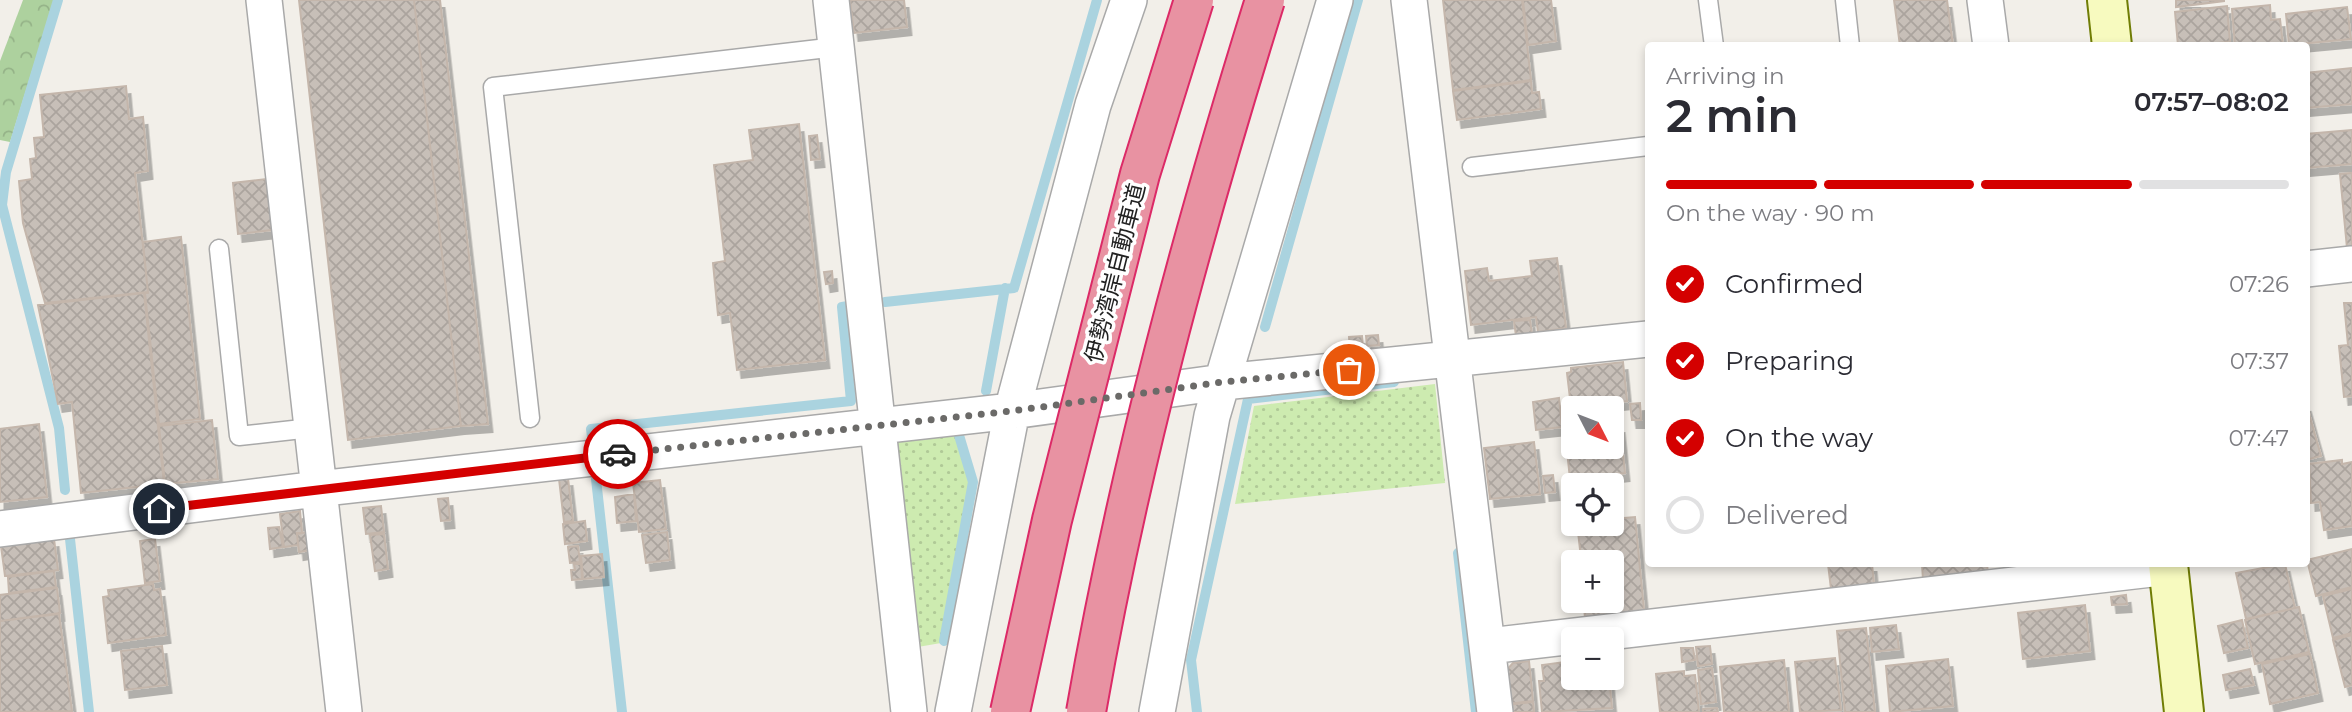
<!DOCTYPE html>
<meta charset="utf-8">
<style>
body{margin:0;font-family:Montserrat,"Noto Sans JP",sans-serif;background:#f7f7f7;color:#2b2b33;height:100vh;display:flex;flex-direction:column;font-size:26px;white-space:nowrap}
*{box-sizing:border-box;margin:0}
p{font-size:23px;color:#7c7c81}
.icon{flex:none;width:38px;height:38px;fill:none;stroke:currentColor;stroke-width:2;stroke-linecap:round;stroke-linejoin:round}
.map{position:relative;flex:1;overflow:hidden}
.drawer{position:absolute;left:1645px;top:42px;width:665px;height:525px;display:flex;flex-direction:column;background:#fff;border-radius:7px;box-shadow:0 4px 10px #0003}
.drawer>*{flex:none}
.needle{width:46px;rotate:132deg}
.fabs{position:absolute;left:1561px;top:396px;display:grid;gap:14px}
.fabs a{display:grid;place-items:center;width:63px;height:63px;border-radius:7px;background:#fff;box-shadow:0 4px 10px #0003;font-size:35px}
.pin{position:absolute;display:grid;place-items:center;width:60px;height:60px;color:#fff;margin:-30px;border:4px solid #fff;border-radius:50%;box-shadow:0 2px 7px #0007}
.courier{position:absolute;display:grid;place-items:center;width:70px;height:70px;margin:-35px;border:5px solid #d40000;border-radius:50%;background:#fff;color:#222;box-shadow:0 2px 9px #0007}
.headline em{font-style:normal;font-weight:600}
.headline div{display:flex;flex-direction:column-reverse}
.headline{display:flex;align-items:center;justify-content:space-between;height:119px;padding:0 21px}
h1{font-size:46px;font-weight:600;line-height:52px}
.bar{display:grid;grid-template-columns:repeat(4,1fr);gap:10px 7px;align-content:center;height:84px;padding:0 21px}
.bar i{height:9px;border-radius:5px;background:#e1e1e2}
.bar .current{background:#d40000}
.bar p{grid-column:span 4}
ol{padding:0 21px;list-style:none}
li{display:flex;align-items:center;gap:21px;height:77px}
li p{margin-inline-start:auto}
li .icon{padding:7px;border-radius:50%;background:#d40000;color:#fff;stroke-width:4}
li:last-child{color:#7c7c81}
li i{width:38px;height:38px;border:4px solid #e1e1e2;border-radius:50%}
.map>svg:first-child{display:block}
</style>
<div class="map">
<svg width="2352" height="712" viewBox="0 0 2352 712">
<defs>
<pattern id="grass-dots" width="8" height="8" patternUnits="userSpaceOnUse" patternTransform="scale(1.75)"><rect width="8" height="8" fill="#cdebb0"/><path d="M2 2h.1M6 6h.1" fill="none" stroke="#b0c997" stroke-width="1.8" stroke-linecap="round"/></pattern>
<pattern id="forest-crowns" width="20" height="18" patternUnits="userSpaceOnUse" patternTransform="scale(1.75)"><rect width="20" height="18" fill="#add19e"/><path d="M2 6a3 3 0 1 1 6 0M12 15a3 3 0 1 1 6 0" fill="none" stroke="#95b388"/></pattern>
<pattern id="building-cross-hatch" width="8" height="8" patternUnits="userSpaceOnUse" patternTransform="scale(1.75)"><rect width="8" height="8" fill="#c7bfb8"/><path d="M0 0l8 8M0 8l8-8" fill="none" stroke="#aba49e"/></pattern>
<filter id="shadow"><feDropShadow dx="4.5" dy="8" stdDeviation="0" flood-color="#0004"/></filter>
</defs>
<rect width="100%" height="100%" fill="#f2efe9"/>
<path fill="url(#grass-dots)" d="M 1435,384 L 1445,483 L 1235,504 L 1254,406 Z
M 954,430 L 970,484 L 941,643 L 912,648 L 890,449 L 901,435 Z"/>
<path fill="url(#forest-crowns)" d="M 23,0 L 54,0 L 10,142 L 0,140 L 0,61 Z"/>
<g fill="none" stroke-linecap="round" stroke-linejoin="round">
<path stroke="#aad3df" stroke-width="10" d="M 58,0 L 6,172 L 2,205 L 59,428 L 65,490
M 885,302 L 1014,288 L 1097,0
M 1265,327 L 1358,0
M 986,391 L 1005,288
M 593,445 L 591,429 L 851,401 L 842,307 L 848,306
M 596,479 L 622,712
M 70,539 L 89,712
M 1458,553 L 1476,712
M 944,641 L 973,482 L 958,432
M 1197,712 L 1191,660 L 1248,399 L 1394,382"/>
</g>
<path fill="url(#building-cross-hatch)" stroke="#c4b6ab" stroke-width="2" filter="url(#shadow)" d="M 299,0 L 414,0 L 461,426 L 348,440 Z
M 414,0 L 440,0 L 488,424 L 461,426 Z
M 850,0 L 904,0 L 907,27 L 854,33 Z
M 1443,0 L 1522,0 L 1531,80 L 1453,90 Z
M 1523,0 L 1551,0 L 1556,41 L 1528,45 Z
M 1894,0 L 1947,0 L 1953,46 L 1900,46 Z
M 2176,0 L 2224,0 L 2224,1 L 2176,7 Z
M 2270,5 L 2271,20 L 2280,19 L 2283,45 L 2235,46 L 2232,9 Z
M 2227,6 L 2230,42 L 2178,46 L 2175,12 Z
M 2347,7 L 2351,39 L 2289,45 L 2286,14 Z
M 2352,68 L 2352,104 L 2306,108 L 2306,73 Z
M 1531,81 L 1532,93 L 1539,92 L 1541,109 L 1457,120 L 1453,91 Z
M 126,86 L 129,119 L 143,117 L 148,171 L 135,173 L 148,292 L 45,303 L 23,223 L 19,181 L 32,179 L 30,159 L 36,158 L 34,138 L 44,137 L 40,95 Z
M 799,124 L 825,360 L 737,370 L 730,313 L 718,315 L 713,263 L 725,261 L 714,165 L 753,160 L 749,130 Z
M 2352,130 L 2352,164 L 2306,168 L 2306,134 Z
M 817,135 L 820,159 L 811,160 L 809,136 Z
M 2352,173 L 2352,248 L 2347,248 L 2340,174 Z
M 266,179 L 272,230 L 238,234 L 233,183 Z
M 181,237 L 200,419 L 159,424 L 145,293 L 148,293 L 143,242 Z
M 1557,258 L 1566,328 L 1538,332 L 1536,317 L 1471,325 L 1465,271 L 1487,268 L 1489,281 L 1532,276 L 1530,261 Z
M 832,271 L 833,283 L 826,284 L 824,272 Z
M 144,293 L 164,484 L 81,493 L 72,402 L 58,404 L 38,305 Z
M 2344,303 L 2352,303 L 2352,396 L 2344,397 L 2339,346 L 2348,345 Z
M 1530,320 L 1532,334 L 1516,336 L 1514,321 Z
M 1378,335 L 1379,345 L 1367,346 L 1366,336 Z
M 1362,336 L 1363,347 L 1350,349 L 1349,337 Z
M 1623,362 L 1627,401 L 1571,407 L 1567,373 L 1571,372 L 1571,368 Z
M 1559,398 L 1562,427 L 1536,430 L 1533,402 Z
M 1640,403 L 1641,420 L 1632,420 L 1630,404 Z
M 2306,403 L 2321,456 L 2306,460 Z
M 212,420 L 218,479 L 165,484 L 159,426 Z
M 39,424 L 47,497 L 0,502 L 0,429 Z
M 1620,425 L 1625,473 L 1570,479 L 1566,441 L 1573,440 L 1573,446 L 1612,446 L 1612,426 Z
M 1534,442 L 1540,494 L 1490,499 L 1484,448 Z
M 2342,460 L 2342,464 L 2352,462 L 2352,526 L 2324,530 L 2320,502 L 2311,503 L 2309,464 Z
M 1553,475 L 1555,492 L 1545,493 L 1543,476 Z
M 568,478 L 573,521 L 564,522 L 559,479 Z
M 660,480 L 666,529 L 639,532 L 633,483 Z
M 634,494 L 636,521 L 617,523 L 615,497 Z
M 448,498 L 450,520 L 441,521 L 438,499 Z
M 381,506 L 384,532 L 366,534 L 363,508 Z
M 300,511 L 302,533 L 297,533 L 298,545 L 284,547 L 280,514 Z
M 1635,517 L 1644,610 L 1585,617 L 1583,600 L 1612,600 L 1612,562 L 1602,562 L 1601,555 L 1581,558 L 1577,523 L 1612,523 L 1612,519 Z
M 585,521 L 587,541 L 565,544 L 563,524 Z
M 279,527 L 283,547 L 270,549 L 268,528 Z
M 308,532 L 311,550 L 299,552 L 297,534 Z
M 667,532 L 670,560 L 646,563 L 642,535 Z
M 384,534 L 388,569 L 375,571 L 370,535 Z
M 54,539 L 58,570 L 5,576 L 1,546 Z
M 155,539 L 160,581 L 145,583 L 140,541 Z
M 578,546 L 580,562 L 570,563 L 568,547 Z
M 2352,549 L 2352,587 L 2316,596 L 2307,560 Z
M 602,554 L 604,577 L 583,579 L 581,556 Z
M 574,564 L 581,564 L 582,579 L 572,580 L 571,570 L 575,570 Z
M 1828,564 L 1872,564 L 1874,584 L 1831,589 Z
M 1922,564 L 1987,564 L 1988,573 L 1923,580 Z
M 2285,564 L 2295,608 L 2246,619 L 2236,573 Z
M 54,571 L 56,587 L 9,593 L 8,577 Z
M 153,584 L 154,590 L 160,589 L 166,635 L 108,643 L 103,597 L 109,596 L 108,590 Z
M 57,588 L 60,613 L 0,621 L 0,595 Z
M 2352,589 L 2352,633 L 2333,638 L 2323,596 Z
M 2126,595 L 2127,604 L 2112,605 L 2111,597 Z
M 2085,605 L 2090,651 L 2023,659 L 2018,613 Z
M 2299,607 L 2309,652 L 2255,664 L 2245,620 Z
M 59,614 L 72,711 L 0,712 L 0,621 Z
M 2242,620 L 2248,648 L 2224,653 L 2218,626 Z
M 1896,625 L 1899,649 L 1872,652 L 1870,628 Z
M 1866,628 L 1875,712 L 1845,712 L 1837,631 Z
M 2352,635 L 2352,685 L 2345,687 L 2333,640 Z
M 162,646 L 167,685 L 125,690 L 121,651 Z
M 1710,646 L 1712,664 L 1698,666 L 1696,647 Z
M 1681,648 L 1693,648 L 1695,660 L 1682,662 Z
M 2310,654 L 2318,693 L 2270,704 L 2262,664 Z
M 1835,658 L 1841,710 L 1800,712 L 1795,662 Z
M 1948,659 L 1953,706 L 1890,712 L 1886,666 Z
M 1784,660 L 1789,712 L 1724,712 L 1720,667 Z
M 1529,661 L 1533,701 L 1508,704 L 1504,673 L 1513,663 Z
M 1573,661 L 1573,677 L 1609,677 L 1612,708 L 1542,712 L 1539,681 L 1544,681 L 1542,665 Z
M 1712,668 L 1716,702 L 1701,704 L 1698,670 Z
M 2250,669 L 2254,685 L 2226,690 L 2223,675 Z
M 1684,671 L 1684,676 L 1695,675 L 1699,712 L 1660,712 L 1656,674 Z
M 1533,702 L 1534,712 L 1507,712 L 1507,705 Z
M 1717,708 L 1718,712 L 1703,712 L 1703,709 Z"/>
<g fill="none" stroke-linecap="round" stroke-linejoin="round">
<g stroke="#a9a9a9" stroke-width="21">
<path id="service" d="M 1708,0 L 1714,46
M 1845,0 L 1850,46
M 1472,167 L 1648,146
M 219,249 L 239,436 L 311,428
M 530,418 L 493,87 L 836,47"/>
</g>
<g stroke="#a9a9a9" stroke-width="38">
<path id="minor" d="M 264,0 L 344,712
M 831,0 L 909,712
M 1409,0 L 1495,712
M 1985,0 L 1991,46
M 2306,269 L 2352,264
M 0,529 L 317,489 L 1012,411 L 1223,382 L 1648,339
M 1489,646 L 2169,567
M 953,712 L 1012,411 L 1093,105 L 1129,0
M 1157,712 L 1212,416 L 1335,0"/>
</g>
<g stroke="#707d05" stroke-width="42">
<path id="secondary" d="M 2107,0 L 2112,46
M 2168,564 L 2184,712"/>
</g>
<use href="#service" stroke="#fff" stroke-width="18"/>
<use href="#minor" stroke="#fff" stroke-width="35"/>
<use href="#secondary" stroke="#f7fabf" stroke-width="38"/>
<g stroke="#dc2a67" stroke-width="42" stroke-linecap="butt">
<path id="motorway-bridge" d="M 1010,712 L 1052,520 L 1140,174 L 1194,0
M 1086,712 C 1128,470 1192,234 1265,0"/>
</g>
<use href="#motorway-bridge" stroke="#e892a2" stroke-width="38"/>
</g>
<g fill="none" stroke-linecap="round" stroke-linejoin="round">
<path stroke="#6b6a68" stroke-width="7" stroke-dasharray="0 12.6" d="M 618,454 L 1012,411 L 1223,382 L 1349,370"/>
<path stroke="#d40000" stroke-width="9" d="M 159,509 L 618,454"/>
</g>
<g text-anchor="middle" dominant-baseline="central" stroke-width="7" stroke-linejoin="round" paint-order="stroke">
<g font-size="23" fill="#222" stroke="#fff">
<text transform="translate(1115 273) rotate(-76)">伊勢湾岸自動車道</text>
</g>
</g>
</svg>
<div class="fabs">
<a><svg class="needle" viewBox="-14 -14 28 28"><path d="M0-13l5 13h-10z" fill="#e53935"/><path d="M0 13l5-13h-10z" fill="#7c7c81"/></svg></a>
<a><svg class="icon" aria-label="locate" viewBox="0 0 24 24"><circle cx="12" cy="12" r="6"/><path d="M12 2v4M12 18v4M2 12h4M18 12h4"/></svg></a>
<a>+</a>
<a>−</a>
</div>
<div class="pin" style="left:1349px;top:370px;background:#ea580c"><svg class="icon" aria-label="bag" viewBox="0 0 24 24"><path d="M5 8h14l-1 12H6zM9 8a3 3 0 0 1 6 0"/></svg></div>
<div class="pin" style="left:159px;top:509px;background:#1f2937"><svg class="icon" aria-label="home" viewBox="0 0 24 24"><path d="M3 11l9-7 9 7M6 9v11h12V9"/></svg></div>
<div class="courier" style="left:618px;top:454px"><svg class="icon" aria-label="car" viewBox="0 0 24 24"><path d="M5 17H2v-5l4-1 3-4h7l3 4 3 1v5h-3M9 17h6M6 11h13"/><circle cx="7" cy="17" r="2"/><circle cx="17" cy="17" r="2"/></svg></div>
<section class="drawer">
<div class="headline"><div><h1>2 min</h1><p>Arriving in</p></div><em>07:57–08:02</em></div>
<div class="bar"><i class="current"></i><i class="current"></i><i class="current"></i><i></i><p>On the way · 90 m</p></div>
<ol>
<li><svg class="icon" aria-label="check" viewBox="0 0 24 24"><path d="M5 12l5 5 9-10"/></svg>Confirmed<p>07:26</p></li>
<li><svg class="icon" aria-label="check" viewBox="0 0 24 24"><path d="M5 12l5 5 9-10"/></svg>Preparing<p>07:37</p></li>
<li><svg class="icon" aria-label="check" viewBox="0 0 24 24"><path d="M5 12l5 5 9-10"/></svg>On the way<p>07:47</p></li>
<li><i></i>Delivered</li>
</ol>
</section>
</div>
